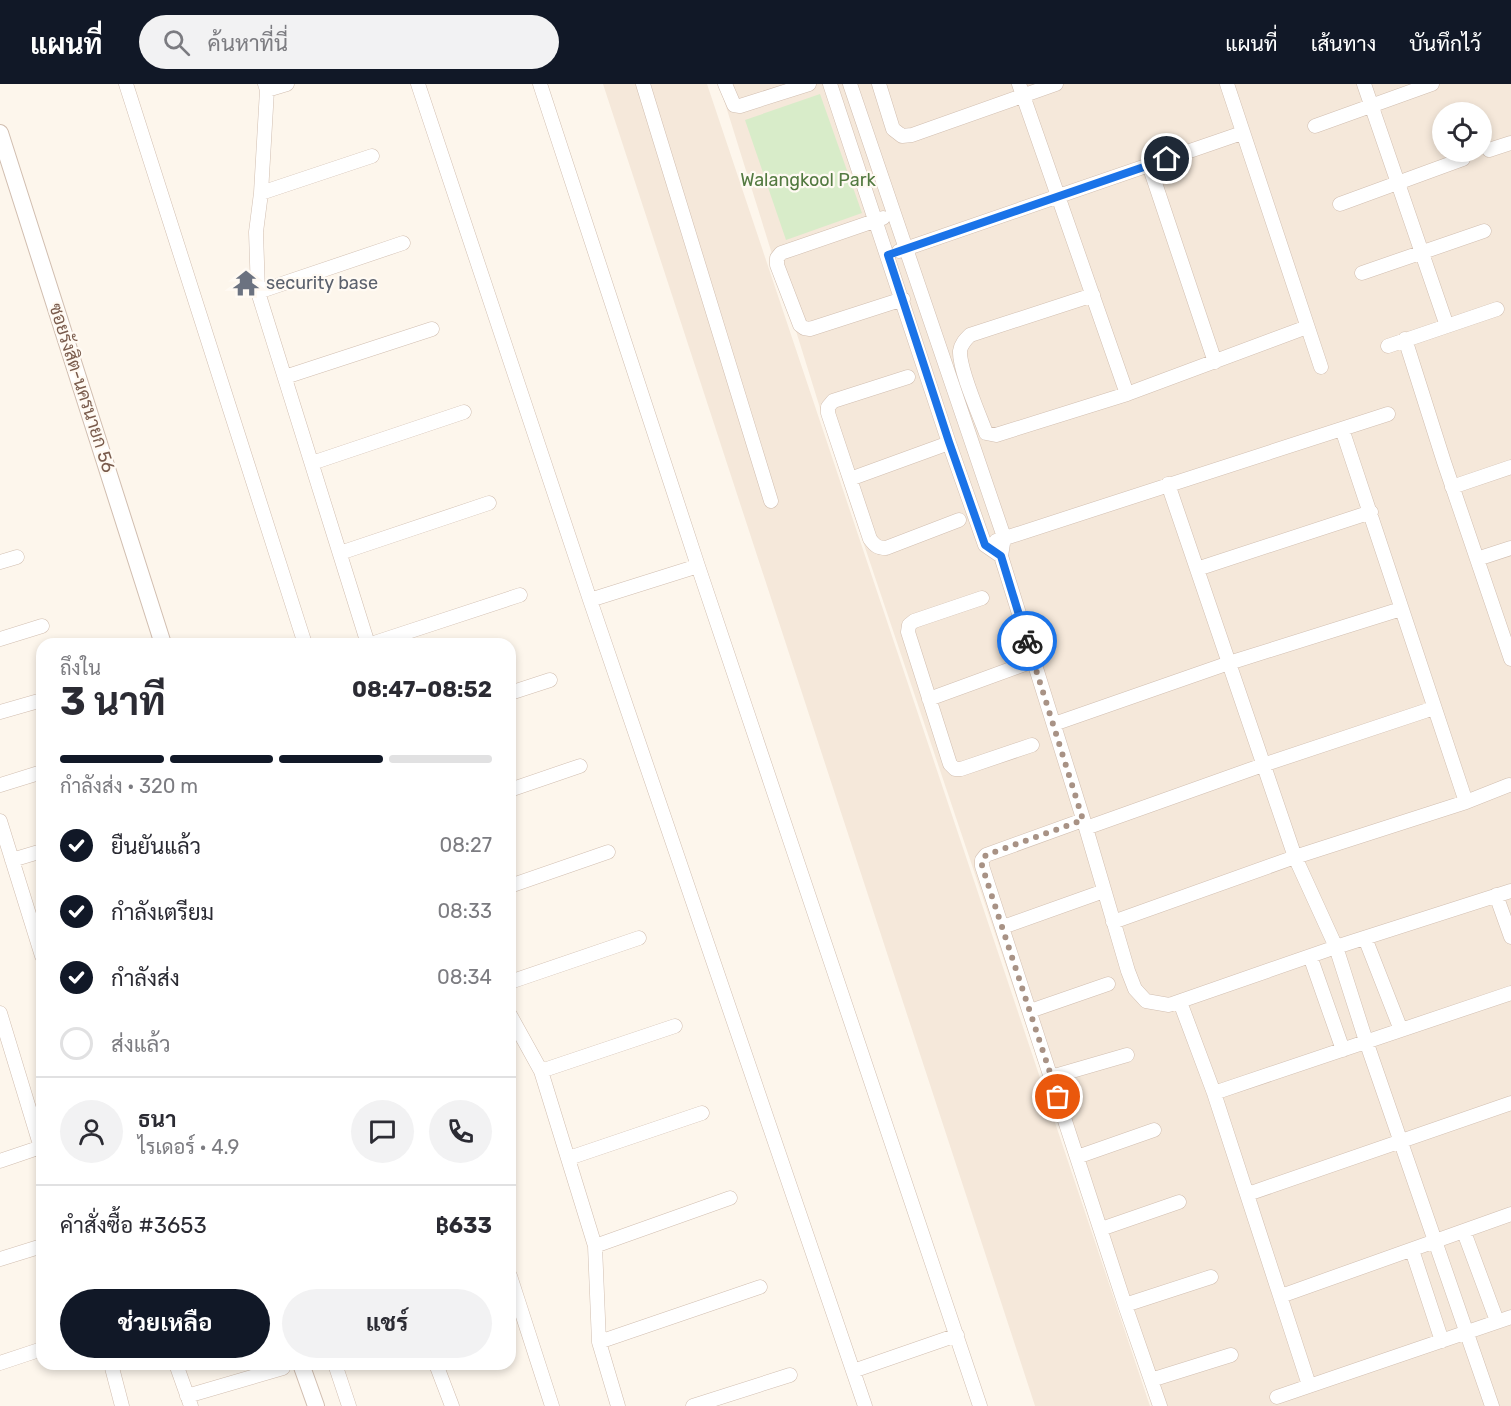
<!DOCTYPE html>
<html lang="th">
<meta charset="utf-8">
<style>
body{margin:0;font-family:Rubik,Sarabun,sans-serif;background:#f2f2f3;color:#2b2b33;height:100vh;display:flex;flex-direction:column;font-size:22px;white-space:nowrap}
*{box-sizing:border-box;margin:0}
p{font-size:20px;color:#7c7c81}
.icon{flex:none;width:33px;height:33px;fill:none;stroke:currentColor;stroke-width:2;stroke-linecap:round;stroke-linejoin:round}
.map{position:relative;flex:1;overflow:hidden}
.sheet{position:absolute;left:36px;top:554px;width:480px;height:732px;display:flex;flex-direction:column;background:#fff;border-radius:18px;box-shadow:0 3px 9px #0003}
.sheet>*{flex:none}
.fabs{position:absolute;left:1432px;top:18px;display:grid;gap:12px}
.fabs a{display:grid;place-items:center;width:60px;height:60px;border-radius:50%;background:#fff;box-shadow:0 3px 9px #0003;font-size:30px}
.pin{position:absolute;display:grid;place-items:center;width:51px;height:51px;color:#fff;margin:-26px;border:3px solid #fff;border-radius:50%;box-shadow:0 2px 6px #0007}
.courier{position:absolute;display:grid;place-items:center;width:60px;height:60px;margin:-30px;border:4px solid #1a73e8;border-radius:50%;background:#fff;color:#222;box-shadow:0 2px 8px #0007}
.summary em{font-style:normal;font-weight:700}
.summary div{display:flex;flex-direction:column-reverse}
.summary{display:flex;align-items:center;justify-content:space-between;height:102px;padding:0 24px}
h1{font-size:39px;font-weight:700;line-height:45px}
.bar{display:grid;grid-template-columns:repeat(4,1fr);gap:9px 6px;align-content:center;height:72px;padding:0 24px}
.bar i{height:8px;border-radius:4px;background:#e1e1e2}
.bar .on{background:#111827}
.bar p{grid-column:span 4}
.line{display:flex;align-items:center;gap:15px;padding:0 24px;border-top:2px solid #e1e1e2}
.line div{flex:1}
.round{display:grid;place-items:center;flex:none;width:63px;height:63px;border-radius:32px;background:#f2f2f3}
ol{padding:0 24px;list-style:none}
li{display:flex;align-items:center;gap:18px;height:66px}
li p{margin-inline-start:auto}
li .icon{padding:6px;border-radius:50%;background:#111827;color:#fff;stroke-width:4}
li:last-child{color:#7c7c81}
li i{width:33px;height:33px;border:3px solid #e1e1e2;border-radius:50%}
.primary-button{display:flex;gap:12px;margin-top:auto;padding:12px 24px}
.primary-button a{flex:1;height:69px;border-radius:36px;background:#111827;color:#fff;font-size:24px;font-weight:700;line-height:69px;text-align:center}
.primary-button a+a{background:#f2f2f3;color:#2b2b33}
header{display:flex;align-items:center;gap:36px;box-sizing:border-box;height:84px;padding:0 30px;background:#111827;color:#fff}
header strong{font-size:28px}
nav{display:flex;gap:33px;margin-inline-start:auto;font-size:21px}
.search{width:420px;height:54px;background:#f2f2f3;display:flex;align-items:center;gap:15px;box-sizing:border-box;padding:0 21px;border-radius:33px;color:#7c7c81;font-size:22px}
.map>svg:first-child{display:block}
</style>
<header>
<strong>แผนที่</strong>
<div class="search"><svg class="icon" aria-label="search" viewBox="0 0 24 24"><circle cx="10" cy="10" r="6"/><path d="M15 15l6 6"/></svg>ค้นหาที่นี่</div>
<nav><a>แผนที่</a><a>เส้นทาง</a><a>บันทึกไว้</a></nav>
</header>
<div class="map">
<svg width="1511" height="1322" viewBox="0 0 1511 1322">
<rect width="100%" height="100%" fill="#fdf6ec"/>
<path fill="#f5e8da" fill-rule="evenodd" d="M 603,0 L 707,0 L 1150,1322 L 1035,1322 Z
M 719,0 L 1511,0 L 1511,1322 L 1154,1322 L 844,401 ZM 1443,28 L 1482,28 L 1482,68 L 1443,68 Z"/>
<path fill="#d8ecc9" d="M 820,10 L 862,129 L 786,156 L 745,36 Z"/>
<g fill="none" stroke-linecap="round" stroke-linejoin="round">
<g stroke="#d1beb0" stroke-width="15">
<path id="minor" d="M 126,0 L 305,560
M 265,0 L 267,6 L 261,109 L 256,148 L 258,208 L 368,560
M 418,0 L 590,516 L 865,1322
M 540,0 L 698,482 L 980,1322
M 643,0 L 771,417
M 725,0 L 734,21 L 740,22 L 809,0
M 830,0 L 949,359 L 985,461 L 1001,472
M 850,0 L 1004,453 L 1001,472 L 1086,744 L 1128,887 L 1135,905 L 1146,917 L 1169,921 L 1336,863 L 1511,807
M 879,0 L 893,45 L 902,52 L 912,51 L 1056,0
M 1019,0 L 1127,310
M 1227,0 L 1321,283
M 1364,0 L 1447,242
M 267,6 L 287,0
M 1315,42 L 1432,0
M 1489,66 L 1511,59
M 1149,81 L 1215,278
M 261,109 L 372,72
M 1340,120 L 1463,75
M 883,134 L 781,169 L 777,174 L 777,181 L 800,241 L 804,244 L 810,245 L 903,215
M 899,167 L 1242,49
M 1362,189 L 1484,147
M 258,208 L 403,159
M 1093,211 L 970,251 C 965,256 961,260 960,267 C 959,285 979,330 986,349 L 996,351 L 1127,310 L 1307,243
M 1405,255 L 1444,378 L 1511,575
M 1388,262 L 1497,225
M 285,293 L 432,245
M 908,293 L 833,317 L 828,323 L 828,329 L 870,455 C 875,462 878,464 886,464 L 959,436
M 1342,345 L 1466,718
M 312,379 L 464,328
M 850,395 L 949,359
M 1168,400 L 1295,773 L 1336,863 L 1366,957 L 1492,1322
M 1452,403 L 1511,383
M 996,457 L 1388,330
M 340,469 L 489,419
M 1477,475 L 1511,464
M 0,478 L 17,473
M 1197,485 L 1371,428
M 982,514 L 914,537 L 909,541 L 908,548 L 950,680 L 955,685 L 961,685 L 1032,661
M 590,516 L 698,482
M 0,555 L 42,542
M 371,560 L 520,511
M 510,609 L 550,596
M 929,615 L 1033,577
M 0,628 L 42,616
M 1054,640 L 1229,579 L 1401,525
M 0,701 L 42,688
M 510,706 L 580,682
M 1083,736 L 986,771 L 982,776 L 982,782 L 1125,1221 L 1160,1322
M 0,737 L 42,872
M 1086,744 L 1263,681 L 1434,624
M 12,776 L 42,767
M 510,802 L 608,768
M 1496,811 L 1511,853
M 1113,838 L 1295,773 L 1466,718 L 1509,701
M 1003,843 L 1104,807
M 1365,854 L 1401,946
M 1310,872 L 1343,966
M 510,898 L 639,854
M 1180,918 L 1214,1009 L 1309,1301
M 1030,927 L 1108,900
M 0,929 L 42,1067
M 510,931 L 541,987 L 595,1162 L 599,1258 L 618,1322
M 541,987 L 675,942
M 1051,993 L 1127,971
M 1214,1009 L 1511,909
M 1077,1073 L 1154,1046
M 569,1074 L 702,1029
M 0,1077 L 41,1063
M 1248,1110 L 1511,1019
M 1101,1145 L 1179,1118
M 1464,1148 L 1497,1237
M 595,1162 L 730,1114
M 1412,1166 L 1442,1257
M 0,1175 L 42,1162
M 510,1192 L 552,1322
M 1281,1212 L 1511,1130
M 1125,1221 L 1211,1193
M 599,1258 L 760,1203
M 0,1279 L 42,1265
M 111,1280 L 122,1322
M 176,1280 L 191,1322
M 335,1280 L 349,1322
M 436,1280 L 452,1322
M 853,1287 L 957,1251
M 1151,1296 L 1231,1271
M 187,1312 L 283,1284
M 1277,1313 L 1511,1233
M 693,1322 L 790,1291"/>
</g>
<g stroke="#d1beb0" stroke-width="18">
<path id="tertiary" d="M 0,49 L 163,560
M 301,1280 L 316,1322"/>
</g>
<use href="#minor" stroke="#fff" stroke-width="14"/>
<use href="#tertiary" stroke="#fff" stroke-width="16"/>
</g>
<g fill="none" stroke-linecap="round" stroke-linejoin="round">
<path stroke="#a89285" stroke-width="6" stroke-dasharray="0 10.8" d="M 1027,557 L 1083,736 L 986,771 L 982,776 L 982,782 L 1058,1013"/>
<path stroke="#1a73e8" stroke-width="8" d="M 1027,557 L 1001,472 L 985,461 L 949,358 L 888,171 L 1167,75"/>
</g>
<defs>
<g id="temple-bare" transform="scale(2.07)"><path d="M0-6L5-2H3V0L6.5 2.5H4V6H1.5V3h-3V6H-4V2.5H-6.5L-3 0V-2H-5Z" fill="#6b7280" stroke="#fffaf3" stroke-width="2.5" paint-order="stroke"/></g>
</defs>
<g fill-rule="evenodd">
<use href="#temple-bare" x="246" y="199"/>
</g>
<g text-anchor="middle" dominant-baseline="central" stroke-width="4.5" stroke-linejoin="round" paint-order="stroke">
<g font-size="18" fill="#537a41" stroke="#fffaf3">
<text x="808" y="96">Walangkool Park</text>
</g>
<g font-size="18" fill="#5b616d" stroke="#fffaf3" text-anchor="start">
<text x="266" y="199">security base</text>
</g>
<g font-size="18" fill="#7a5c4d" stroke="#fffaf3">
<text transform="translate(82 304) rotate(72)">ซอยรังสิต-นครนายก 56</text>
</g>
</g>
</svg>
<div class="fabs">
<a><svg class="icon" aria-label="locate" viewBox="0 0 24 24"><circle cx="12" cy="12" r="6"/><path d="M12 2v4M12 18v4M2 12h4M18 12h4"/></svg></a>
</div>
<div class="pin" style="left:1058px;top:1013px;background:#ea580c"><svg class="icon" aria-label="bag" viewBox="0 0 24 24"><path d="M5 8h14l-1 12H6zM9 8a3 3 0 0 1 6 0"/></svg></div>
<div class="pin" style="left:1167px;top:75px;background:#1f2937"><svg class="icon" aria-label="home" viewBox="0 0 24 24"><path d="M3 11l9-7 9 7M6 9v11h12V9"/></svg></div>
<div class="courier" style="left:1027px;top:557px"><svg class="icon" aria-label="bike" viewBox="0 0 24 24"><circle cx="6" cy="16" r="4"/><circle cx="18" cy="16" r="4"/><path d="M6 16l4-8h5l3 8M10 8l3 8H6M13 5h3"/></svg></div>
<section class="sheet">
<div class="summary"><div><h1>3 นาที</h1><p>ถึงใน</p></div><em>08:47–08:52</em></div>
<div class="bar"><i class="on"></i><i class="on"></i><i class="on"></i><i></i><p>กำลังส่ง · 320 m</p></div>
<ol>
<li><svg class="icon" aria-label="check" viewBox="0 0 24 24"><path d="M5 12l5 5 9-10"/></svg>ยืนยันแล้ว<p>08:27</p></li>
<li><svg class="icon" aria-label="check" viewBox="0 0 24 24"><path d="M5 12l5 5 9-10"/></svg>กำลังเตรียม<p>08:33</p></li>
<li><svg class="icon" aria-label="check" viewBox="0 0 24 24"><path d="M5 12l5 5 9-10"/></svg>กำลังส่ง<p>08:34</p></li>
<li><i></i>ส่งแล้ว</li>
</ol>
<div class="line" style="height:108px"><a class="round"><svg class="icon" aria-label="person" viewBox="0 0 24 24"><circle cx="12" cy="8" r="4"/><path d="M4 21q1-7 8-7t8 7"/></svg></a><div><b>ธนา</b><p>ไรเดอร์ · 4.9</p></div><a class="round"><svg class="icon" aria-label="chat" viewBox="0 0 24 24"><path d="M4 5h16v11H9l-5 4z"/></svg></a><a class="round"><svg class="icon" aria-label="phone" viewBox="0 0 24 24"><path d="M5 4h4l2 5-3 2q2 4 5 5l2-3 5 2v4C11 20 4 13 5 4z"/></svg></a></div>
<div class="line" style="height:78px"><div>คำสั่งซื้อ #3653</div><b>฿633</b></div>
<div class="primary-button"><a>ช่วยเหลือ</a><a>แชร์</a></div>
</section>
</div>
